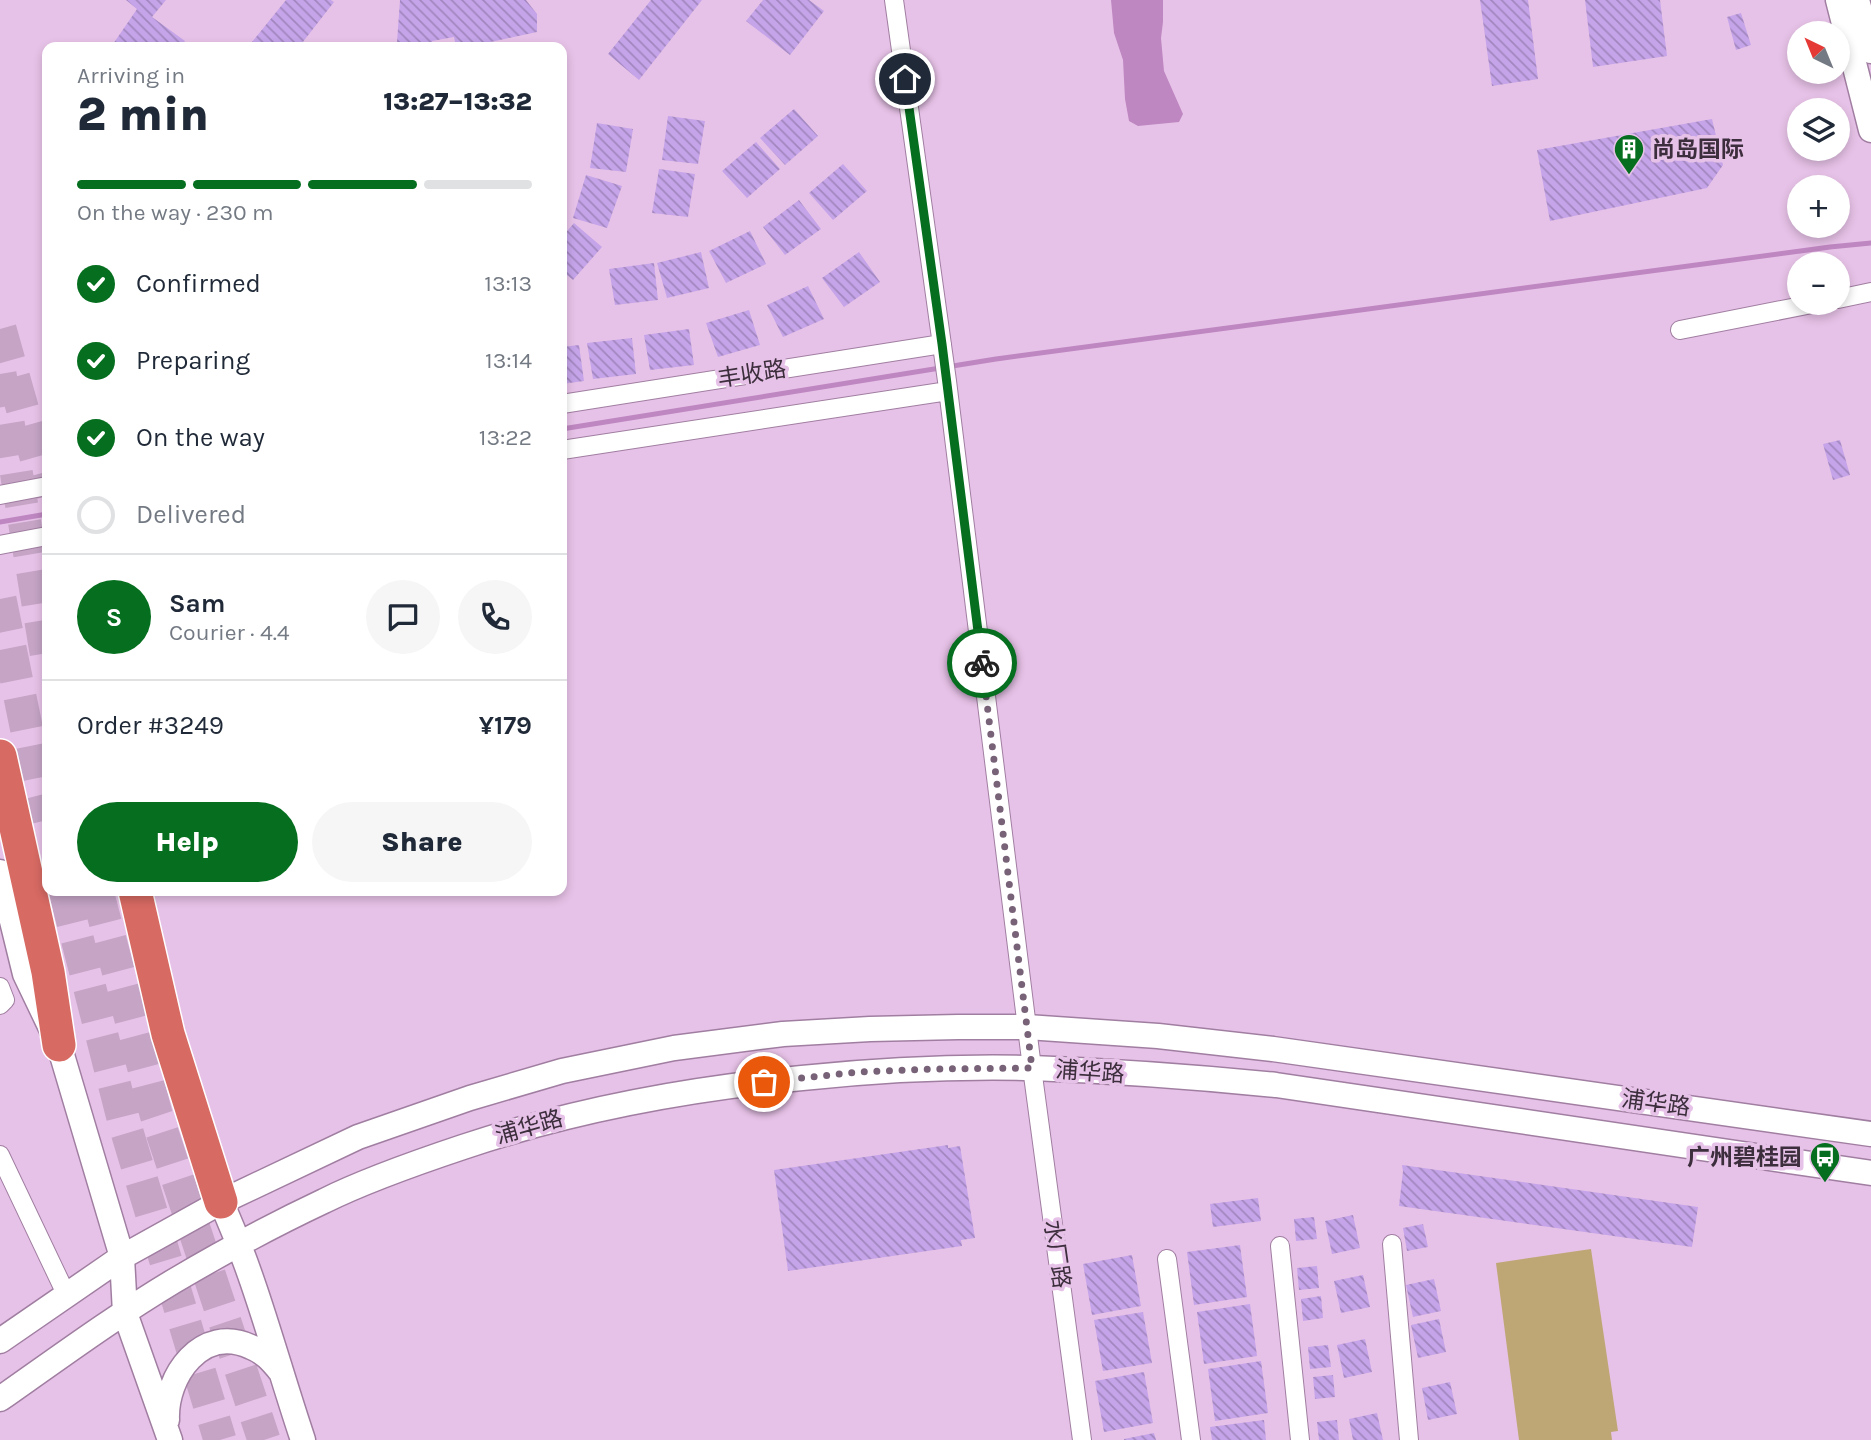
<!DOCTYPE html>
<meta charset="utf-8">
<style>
body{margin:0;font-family:Karla,"Noto Sans SC",sans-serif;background:#f6f6f7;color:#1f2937;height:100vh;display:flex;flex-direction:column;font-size:26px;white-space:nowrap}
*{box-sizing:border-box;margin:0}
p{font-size:23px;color:#747a83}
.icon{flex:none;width:38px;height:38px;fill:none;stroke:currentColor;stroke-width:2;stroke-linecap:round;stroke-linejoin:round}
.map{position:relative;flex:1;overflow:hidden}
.sheet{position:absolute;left:42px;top:42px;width:525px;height:854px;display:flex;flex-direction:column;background:#fff;border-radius:14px;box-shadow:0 4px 10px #0003}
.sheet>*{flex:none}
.needle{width:46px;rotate:317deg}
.tools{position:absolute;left:1787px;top:21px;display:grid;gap:14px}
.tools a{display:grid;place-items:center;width:63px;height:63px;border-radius:50%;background:#fff;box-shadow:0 4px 10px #0003;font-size:35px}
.pin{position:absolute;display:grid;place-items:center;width:60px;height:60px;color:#fff;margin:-30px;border:4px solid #fff;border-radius:50%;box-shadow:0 2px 7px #0007}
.courier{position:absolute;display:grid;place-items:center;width:70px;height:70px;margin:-35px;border:5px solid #056f1f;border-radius:50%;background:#fff;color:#222;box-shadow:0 2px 9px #0007}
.headline em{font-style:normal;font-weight:800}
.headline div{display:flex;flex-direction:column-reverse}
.headline{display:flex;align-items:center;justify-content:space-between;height:119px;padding:0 35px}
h1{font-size:46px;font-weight:800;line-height:52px}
.bar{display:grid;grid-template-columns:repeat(4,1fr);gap:10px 7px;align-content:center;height:84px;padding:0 35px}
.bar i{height:9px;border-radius:5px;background:#e0e1e3}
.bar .on{background:#056f1f}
.bar p{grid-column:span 4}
.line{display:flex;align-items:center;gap:18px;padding:0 35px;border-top:2px solid #e0e1e3}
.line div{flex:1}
.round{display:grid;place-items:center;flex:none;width:74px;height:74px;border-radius:37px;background:#f6f6f7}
ol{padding:0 35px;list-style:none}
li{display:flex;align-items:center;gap:21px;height:77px}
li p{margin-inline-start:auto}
li .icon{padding:7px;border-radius:50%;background:#056f1f;color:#fff;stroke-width:4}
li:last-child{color:#747a83}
li i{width:38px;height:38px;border:4px solid #e0e1e3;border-radius:50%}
.cta{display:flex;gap:14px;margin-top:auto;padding:14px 35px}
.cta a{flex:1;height:80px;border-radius:42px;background:#056f1f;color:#fff;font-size:28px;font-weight:800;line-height:80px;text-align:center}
.cta a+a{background:#f6f6f7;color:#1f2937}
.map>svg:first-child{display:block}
</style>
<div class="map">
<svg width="1871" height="1440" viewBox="0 0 1871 1440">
<defs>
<pattern id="building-back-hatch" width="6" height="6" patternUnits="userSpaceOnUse" patternTransform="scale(1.75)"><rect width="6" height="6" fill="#c5a4e9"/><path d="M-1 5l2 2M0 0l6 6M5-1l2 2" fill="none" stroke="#a186be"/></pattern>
</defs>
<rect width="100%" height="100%" fill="#e7c2e8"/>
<path fill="#bfa775" d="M 1591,1249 L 1618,1431 L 1611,1432 L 1612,1440 L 1519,1440 L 1496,1263 Z"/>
<path fill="#bf87c1" d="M 1111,0 L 1163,0 L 1163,22 L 1161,38 L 1164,71 L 1183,114 L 1179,122 L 1138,126 L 1129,121 L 1125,99 L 1123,60 L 1114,33 Z"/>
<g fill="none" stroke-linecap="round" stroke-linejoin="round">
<path stroke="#bf87c1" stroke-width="5" d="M 562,429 L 996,359 L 1830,247 L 1871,243
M 0,522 L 47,514"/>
</g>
<path fill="url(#building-back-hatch)" d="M 126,0 L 166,0 L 152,17 L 185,41 L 180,47 L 111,47 L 137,9 Z
M 286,0 L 331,0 L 334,2 L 299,47 L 248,47 Z
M 400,0 L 526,0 L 537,14 L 537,32 L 468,47 L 456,47 L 454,37 L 432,41 L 433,47 L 398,47 L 397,42 Z
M 651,0 L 702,0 L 639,80 L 608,54 Z
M 763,0 L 809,0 L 824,11 L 790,55 L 746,21 Z
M 1480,0 L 1528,0 L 1538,79 L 1492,86 Z
M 1585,0 L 1660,0 L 1667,56 L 1593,67 Z
M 1741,13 L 1751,45 L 1736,50 L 1727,17 Z
M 794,109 L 818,136 L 785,165 L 760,138 Z
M 668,116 L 705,121 L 698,164 L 662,160 Z
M 1712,119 L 1723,165 L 1707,188 L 1550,221 L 1537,150 Z
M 597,123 L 633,129 L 626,172 L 590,168 Z
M 756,142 L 780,169 L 747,198 L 722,171 Z
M 843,164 L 867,191 L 833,220 L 809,193 Z
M 659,169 L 695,174 L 688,217 L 652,213 Z
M 586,175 L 622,186 L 607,228 L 573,218 Z
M 799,200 L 821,229 L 785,255 L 763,227 Z
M 574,223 L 602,247 L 573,280 L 562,271 L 562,237 Z
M 750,231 L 766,264 L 726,283 L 709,251 Z
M 701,252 L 709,288 L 667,298 L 657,263 Z
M 859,252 L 880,282 L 844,307 L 822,278 Z
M 654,263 L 658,300 L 615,305 L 609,269 Z
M 808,286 L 824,319 L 783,337 L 767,305 Z
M 749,310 L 760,345 L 718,357 L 706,323 Z
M 689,329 L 694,365 L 650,370 L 644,335 Z
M 632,338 L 636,374 L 593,379 L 587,343 Z
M 579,345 L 584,381 L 562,384 L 562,347 Z
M 1840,440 L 1850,475 L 1833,480 L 1823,444 Z
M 948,1145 L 948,1148 L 960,1146 L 975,1238 L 961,1240 L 962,1246 L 788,1271 L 774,1170 Z
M 1402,1165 L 1698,1207 L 1692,1247 L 1399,1206 L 1403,1171 Z
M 1258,1198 L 1261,1221 L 1213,1227 L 1210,1204 Z
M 1353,1215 L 1360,1248 L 1332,1254 L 1325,1221 Z
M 1314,1217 L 1317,1239 L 1296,1241 L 1294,1219 Z
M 1423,1224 L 1428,1247 L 1407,1251 L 1403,1228 Z
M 1240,1245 L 1247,1297 L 1194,1305 L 1187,1252 Z
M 1132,1255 L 1141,1306 L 1092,1315 L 1083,1264 Z
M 1317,1266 L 1319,1288 L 1299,1290 L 1297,1268 Z
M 1363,1275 L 1370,1307 L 1341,1313 L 1334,1281 Z
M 1434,1279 L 1441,1311 L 1413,1317 L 1406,1285 Z
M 1321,1296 L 1323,1318 L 1303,1321 L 1301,1299 Z
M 1250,1304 L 1257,1356 L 1204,1364 L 1197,1312 Z
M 1143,1312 L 1152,1363 L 1103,1371 L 1094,1320 Z
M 1439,1319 L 1446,1352 L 1418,1358 L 1411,1325 Z
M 1365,1339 L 1372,1372 L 1344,1378 L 1337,1345 Z
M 1328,1345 L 1331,1367 L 1310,1369 L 1308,1347 Z
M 1261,1361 L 1268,1413 L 1215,1421 L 1208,1369 Z
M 1144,1372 L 1153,1423 L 1104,1432 L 1095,1381 Z
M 1333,1375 L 1335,1397 L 1315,1399 L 1313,1377 Z
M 1450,1382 L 1457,1414 L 1428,1420 L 1422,1388 Z
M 1377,1413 L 1383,1440 L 1353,1440 L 1349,1419 Z
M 1264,1420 L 1266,1440 L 1212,1440 L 1210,1427 Z
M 1337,1420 L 1339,1440 L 1319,1440 L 1317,1422 Z
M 1154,1433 L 1156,1440 L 1124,1440 L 1124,1439 Z"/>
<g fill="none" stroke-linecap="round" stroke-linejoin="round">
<path stroke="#c5a4c6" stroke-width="33" stroke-dasharray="33 17" stroke-linecap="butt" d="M 0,329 L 47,496
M 0,374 L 47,658
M 0,599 L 38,785 L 47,820
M 65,891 L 124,1122 L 220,1440
M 97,891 L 156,1114 L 264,1440"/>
<g stroke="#a07ea1" stroke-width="20">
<path id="street" d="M 894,0 L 947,381 L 1032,1068 L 1082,1440
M 1838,299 L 1871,292
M 1680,330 L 1817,303
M 562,404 L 942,344
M 562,450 L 948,391
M 0,495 L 47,486
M 0,545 L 47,536
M 0,987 L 5,1000 L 0,1005
M 0,1155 L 66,1294
M 1392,1244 L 1409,1440
M 1280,1246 L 1300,1440
M 1167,1259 L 1191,1440"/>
</g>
<g stroke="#a07ea1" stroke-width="27">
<path id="secondary" d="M 1838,0 L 1871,130
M 1857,0 L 1871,51
M 0,872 L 25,974 L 59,1045 L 122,1257 L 125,1313 L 170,1440
M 221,1202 C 256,1279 276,1360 303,1440
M 0,1341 L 122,1257 L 221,1202 L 358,1137 L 470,1098 L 562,1071 L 674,1048 L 783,1034 L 870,1029 L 958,1027 L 1027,1027 L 1158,1036 L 1273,1049 L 1871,1134
M 0,1399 C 57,1359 114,1317 174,1281 C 223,1252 273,1225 324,1201 C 366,1180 418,1162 463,1147 C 573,1110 686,1089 802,1078 C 878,1070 955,1066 1032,1068 C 1113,1071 1196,1077 1276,1085 L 1871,1173
M 167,1420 C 165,1376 202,1324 251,1347 C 264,1352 272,1361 280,1371"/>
</g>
<g stroke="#fff" stroke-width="36">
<path id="highway" d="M 0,756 L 48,972 L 59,1045
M 135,891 L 168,1034 L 221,1202"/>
</g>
<use href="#street" stroke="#fff" stroke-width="18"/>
<use href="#secondary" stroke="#fff" stroke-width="24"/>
<use href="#highway" stroke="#d76a63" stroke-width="33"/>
</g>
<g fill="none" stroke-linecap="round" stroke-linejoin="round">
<path stroke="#786278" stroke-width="7" stroke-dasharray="0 12.6" d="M 764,1082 L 859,1072 L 933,1069 L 1032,1068 L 982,663"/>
<path stroke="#056f1f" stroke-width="9" d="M 905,79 L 942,344 L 982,663"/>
</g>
<defs>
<g id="building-pin" transform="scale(1.575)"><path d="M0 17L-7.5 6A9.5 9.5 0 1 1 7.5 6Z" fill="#056f1f" stroke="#e7c2e8"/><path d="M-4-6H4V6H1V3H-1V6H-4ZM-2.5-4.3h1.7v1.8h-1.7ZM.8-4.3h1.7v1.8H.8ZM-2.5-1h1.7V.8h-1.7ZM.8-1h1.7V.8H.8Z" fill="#fff"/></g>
<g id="bus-pin" transform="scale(1.575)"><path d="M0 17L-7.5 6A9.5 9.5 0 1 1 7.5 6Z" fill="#056f1f" stroke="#e7c2e8"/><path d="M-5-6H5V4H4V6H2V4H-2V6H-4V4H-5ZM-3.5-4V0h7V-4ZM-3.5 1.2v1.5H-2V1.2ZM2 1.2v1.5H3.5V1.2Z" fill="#fff"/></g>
</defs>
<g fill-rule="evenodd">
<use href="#building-pin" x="1629" y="149"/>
<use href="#bus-pin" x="1825" y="1157"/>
</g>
<g text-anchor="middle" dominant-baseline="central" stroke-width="7" stroke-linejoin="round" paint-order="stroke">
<g font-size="23" font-weight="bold" fill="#3c2e3c" stroke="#e7c2e8" text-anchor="start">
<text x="1652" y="149">尚岛国际</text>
<text x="1802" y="1157" text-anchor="end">广州碧桂园</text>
</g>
<g font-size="23" fill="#3c2e3c" stroke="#e7c2e8">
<text transform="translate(752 374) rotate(-9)">丰收路</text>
<text transform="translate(1090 1072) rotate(4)">浦华路</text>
<text transform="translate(1656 1103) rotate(8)">浦华路</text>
<text transform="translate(529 1127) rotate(-16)">浦华路</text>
<text transform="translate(1057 1254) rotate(82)">水厂路</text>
</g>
</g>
</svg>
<div class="tools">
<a><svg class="needle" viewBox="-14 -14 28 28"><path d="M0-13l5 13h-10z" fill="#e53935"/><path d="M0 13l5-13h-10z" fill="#747a83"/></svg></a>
<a><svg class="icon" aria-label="layers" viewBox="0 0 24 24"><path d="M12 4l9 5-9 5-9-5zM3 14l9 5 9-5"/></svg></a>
<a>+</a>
<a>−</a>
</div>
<div class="pin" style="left:764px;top:1082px;background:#ea580c"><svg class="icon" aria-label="bag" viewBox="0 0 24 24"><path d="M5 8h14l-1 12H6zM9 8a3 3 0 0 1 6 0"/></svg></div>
<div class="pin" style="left:905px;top:79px;background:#1f2937"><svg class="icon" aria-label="home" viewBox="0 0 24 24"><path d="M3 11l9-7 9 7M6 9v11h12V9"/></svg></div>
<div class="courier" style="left:982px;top:663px"><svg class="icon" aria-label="bike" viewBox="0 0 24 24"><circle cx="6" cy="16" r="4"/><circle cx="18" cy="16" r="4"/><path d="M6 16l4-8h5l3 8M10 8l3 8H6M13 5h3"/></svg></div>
<section class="sheet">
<div class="headline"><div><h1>2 min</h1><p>Arriving in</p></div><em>13:27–13:32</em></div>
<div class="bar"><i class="on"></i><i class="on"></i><i class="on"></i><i></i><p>On the way · 230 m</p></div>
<ol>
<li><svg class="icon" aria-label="check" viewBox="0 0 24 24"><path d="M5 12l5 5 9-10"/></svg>Confirmed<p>13:13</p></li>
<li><svg class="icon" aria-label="check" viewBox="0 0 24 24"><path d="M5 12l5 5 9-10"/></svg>Preparing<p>13:14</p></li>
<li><svg class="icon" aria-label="check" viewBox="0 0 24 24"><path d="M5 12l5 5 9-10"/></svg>On the way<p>13:22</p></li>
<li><i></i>Delivered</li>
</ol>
<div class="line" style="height:126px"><b class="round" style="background:#056f1f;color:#fff">S</b><div><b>Sam</b><p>Courier · 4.4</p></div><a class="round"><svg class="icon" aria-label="chat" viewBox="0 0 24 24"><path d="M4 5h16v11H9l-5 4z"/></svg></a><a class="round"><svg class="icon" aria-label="phone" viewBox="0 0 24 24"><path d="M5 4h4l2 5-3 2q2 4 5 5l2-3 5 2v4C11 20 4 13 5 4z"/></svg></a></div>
<div class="line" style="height:91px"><div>Order #3249</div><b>¥179</b></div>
<div class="cta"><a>Help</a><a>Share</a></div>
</section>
</div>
